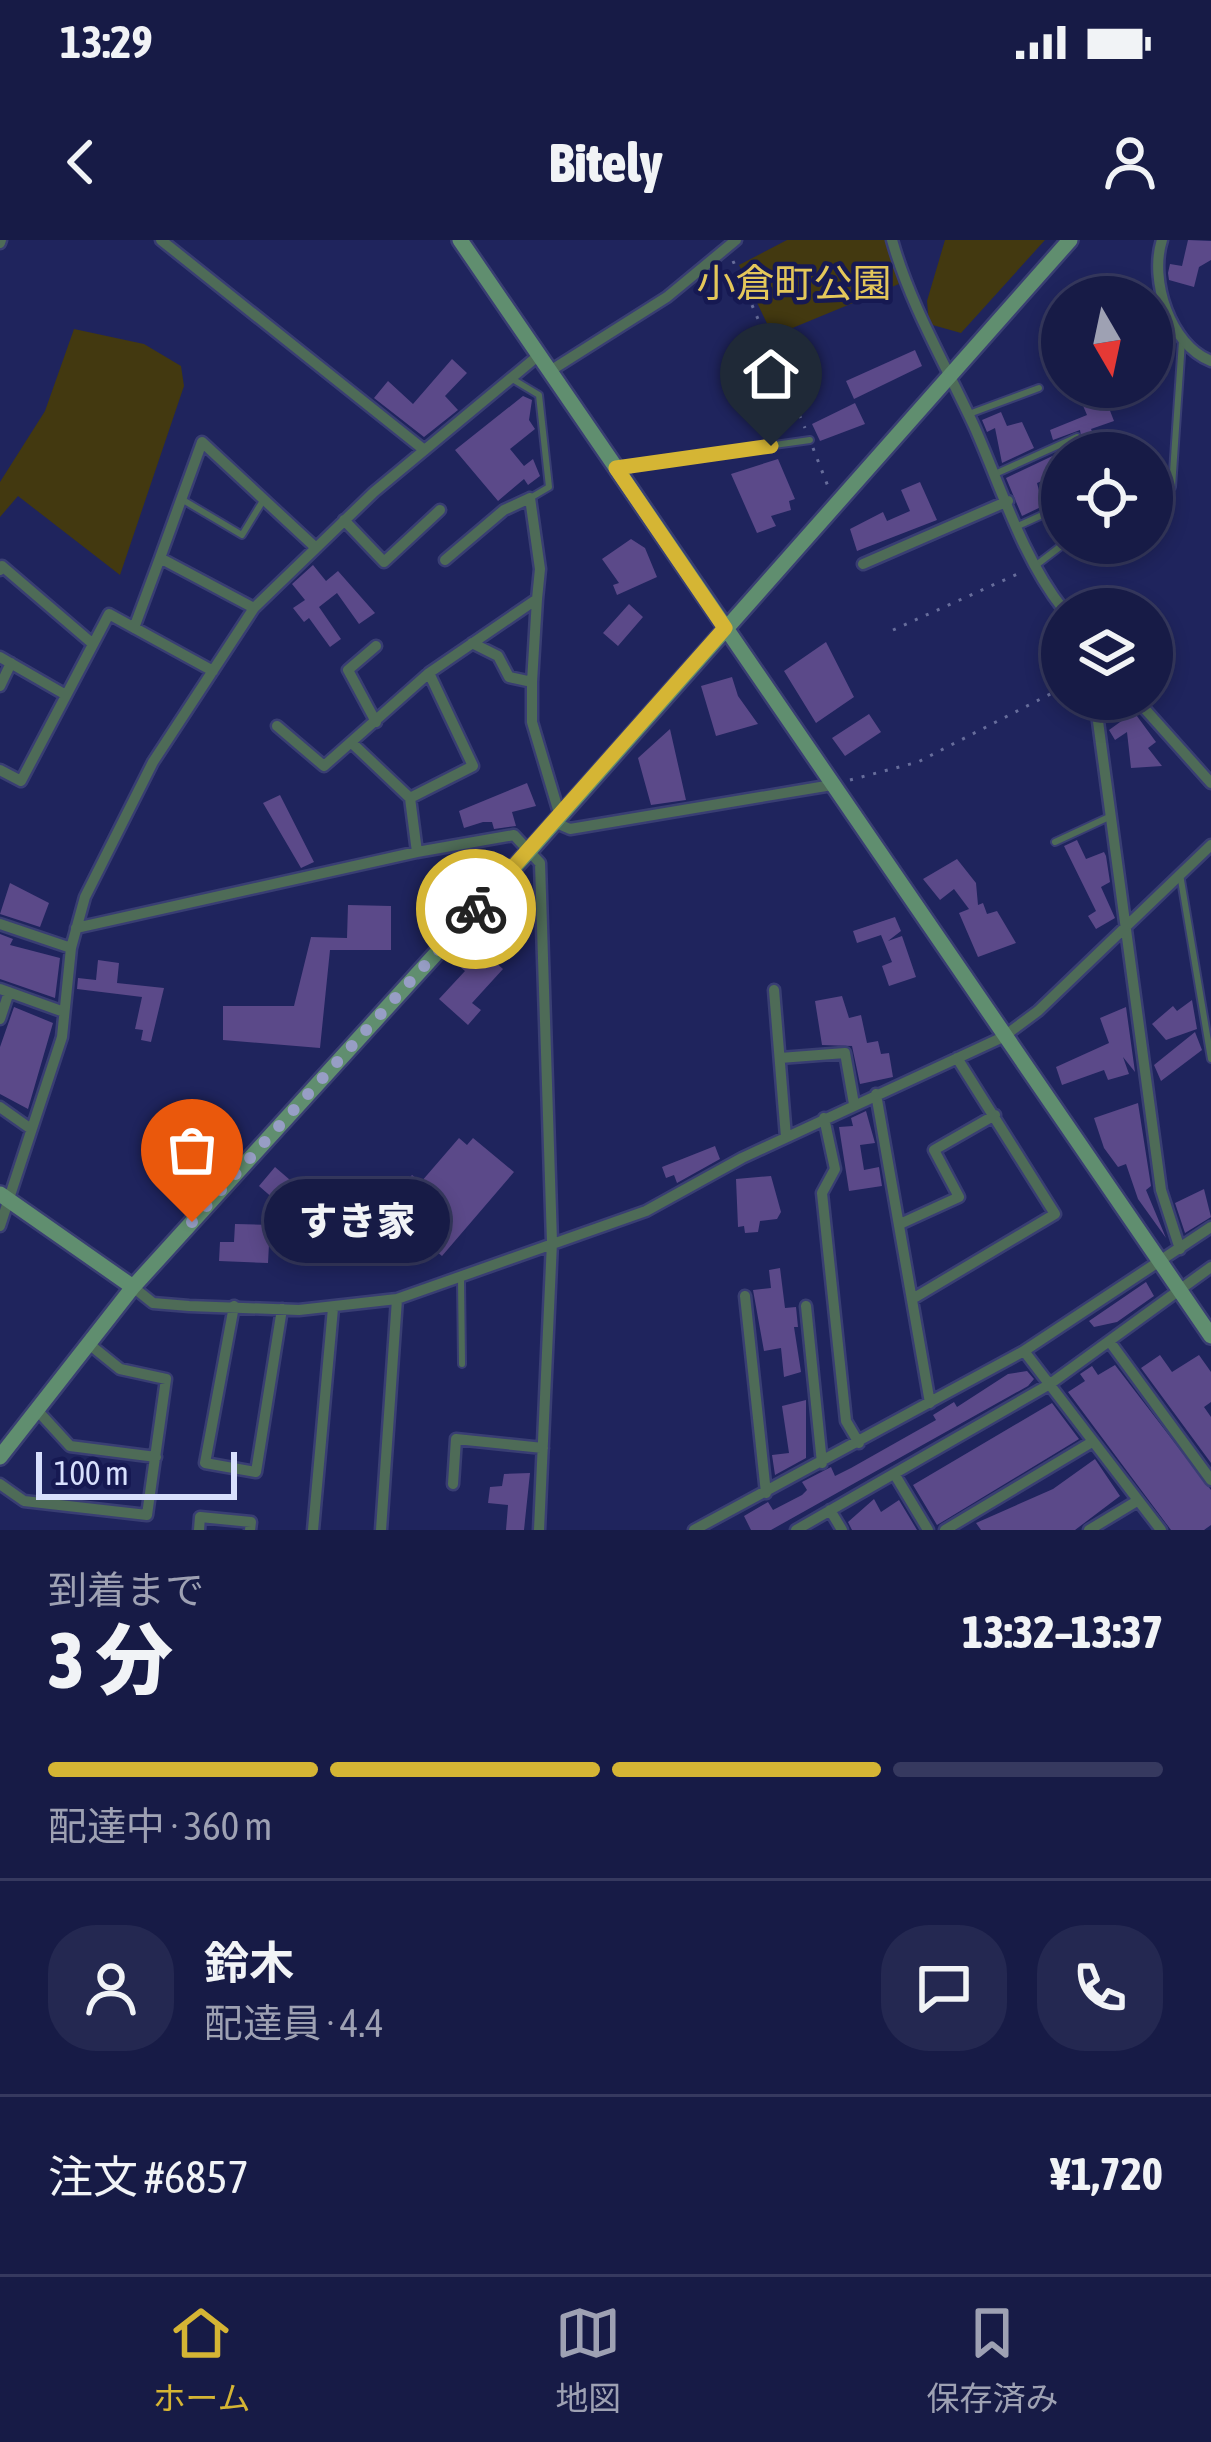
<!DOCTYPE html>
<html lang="ja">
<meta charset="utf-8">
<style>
body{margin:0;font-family:"Asap Condensed","Noto Sans JP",sans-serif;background:#242851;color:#f1f3f6;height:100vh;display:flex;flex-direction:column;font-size:45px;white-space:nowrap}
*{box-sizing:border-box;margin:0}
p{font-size:39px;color:#9ea1b3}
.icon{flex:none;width:66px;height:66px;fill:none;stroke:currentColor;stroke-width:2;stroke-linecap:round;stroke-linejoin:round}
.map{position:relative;height:1290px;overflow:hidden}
.details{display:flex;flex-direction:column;background:#171b46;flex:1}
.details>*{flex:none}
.needle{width:78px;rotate:171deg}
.fabs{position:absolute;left:1041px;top:36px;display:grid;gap:24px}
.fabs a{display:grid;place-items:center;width:132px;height:132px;border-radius:50%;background:#171b46;box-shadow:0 6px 18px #0003,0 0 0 3px #36395f;font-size:60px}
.scale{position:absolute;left:36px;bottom:30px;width:201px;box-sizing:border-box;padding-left:12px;border:6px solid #d8e0fd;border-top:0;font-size:33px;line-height:42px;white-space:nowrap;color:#d8e0fd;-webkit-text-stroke:9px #161952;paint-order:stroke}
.pin{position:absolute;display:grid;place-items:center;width:102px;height:102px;color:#fff;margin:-123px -51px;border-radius:50% 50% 50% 0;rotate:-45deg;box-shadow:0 0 12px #0007}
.pin .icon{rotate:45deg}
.courier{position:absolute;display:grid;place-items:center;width:120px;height:120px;margin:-60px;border:9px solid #d5b534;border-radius:50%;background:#fff;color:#222;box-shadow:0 3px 15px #0007}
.bubble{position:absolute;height:84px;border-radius:42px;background:#171b46;box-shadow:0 6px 18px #0003,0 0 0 3px #36395f;font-size:39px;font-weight:800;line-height:84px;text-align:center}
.head em{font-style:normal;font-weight:800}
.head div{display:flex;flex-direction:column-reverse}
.head{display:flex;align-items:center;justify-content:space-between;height:204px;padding:0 48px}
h1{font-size:78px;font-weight:800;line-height:90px}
.bar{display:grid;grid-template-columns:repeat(4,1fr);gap:18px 12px;align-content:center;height:144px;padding:0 48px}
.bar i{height:15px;border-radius:9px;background:#36395f}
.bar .current{background:#d5b534}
.bar p{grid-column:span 4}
.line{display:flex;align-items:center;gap:30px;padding:0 48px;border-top:3px solid #36395f}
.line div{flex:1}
.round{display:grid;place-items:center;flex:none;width:126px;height:126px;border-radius:48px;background:#242851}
.status{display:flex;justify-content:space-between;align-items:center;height:84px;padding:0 60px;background:#171b46;direction:ltr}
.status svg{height:33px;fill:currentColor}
header{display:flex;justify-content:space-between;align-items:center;height:156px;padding:0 48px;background:#171b46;font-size:54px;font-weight:800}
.tab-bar{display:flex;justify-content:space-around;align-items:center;height:168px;border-top:3px solid #36395f;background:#171b46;font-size:33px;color:#9ea1b3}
.tab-bar a{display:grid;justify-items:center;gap:6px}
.tab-bar .current{color:#d5b534}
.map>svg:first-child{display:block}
</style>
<div class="status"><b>13:29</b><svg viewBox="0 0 49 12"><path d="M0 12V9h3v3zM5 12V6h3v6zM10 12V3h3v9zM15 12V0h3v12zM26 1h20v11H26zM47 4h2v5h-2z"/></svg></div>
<header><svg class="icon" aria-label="back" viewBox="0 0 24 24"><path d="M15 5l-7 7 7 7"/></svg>Bitely<svg class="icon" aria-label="person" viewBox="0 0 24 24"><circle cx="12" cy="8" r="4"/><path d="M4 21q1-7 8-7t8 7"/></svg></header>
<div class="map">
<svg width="1211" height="1290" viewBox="0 0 1211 1290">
<rect width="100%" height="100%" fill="#1f245d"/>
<path fill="#433910" d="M 787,0 L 887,0 L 899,44 L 773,96 L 739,25 Z
M 945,0 L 1045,0 L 961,93 L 929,84 L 927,61 Z
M 74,89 L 144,104 L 181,126 L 184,146 L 120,335 L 18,256 L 0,277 L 0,242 L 45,171 Z"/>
<path fill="#5b4989" d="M 1188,0 L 1211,1 L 1211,20 L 1199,27 L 1194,47 L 1169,40 L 1168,33 L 1170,24 L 1182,26 Z
M 915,110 L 922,126 L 854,159 L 846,141 Z
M 452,119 L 467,133 L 445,156 L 458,170 L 424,197 L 374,158 L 388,141 L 413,164 Z
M 1075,147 L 1138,147 L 1107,163 L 1114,181 L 1091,189 L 1102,213 L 1062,213 L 1062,233 L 1037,243 L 1043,266 L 1022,276 L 1006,238 L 1082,202 L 1080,190 L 1053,200 L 1050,190 L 1087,175 Z
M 523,156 L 532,160 L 529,180 L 535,189 L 510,209 L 524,226 L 533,219 L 540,236 L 528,245 L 524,239 L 498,261 L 455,210 Z
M 855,163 L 865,184 L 820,201 L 812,184 Z
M 1001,172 L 1007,186 L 1022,182 L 1034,208 L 1002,223 L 995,188 L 987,192 L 982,180 Z
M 778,219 L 795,259 L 789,261 L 791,270 L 771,276 L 776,286 L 757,293 L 731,234 Z
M 920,242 L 937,280 L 857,311 L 850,289 L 883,272 L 887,281 L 910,271 L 901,250 Z
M 631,299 L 645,308 L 657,337 L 617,355 L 613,345 L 619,343 L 602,319 Z
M 313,325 L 326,341 L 338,331 L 375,373 L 359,384 L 337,353 L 319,367 L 341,399 L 330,407 L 309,378 L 304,382 L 293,368 L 305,360 L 292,344 Z
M 629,364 L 643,377 L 618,406 L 603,393 Z
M 826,402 L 854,457 L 816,483 L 784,431 Z
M 732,437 L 738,456 L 758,484 L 716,496 L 701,446 Z
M 1134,472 L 1156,502 L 1148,508 L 1162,526 L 1131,528 L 1127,492 L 1115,500 L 1109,490 Z
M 869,474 L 881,492 L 845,516 L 832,498 Z
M 670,489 L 686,560 L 651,565 L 638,518 Z
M 527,543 L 536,566 L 512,572 L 516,586 L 494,589 L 492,582 L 483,582 L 464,588 L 459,571 Z
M 280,555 L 314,622 L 301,628 L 263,563 Z
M 1077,600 L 1086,619 L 1104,612 L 1106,616 L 1110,642 L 1101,647 L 1115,678 L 1096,689 L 1088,676 L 1096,671 L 1064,606 Z
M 957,619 L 976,643 L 978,665 L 983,663 L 987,674 L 997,671 L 1016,703 L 978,717 L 959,673 L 969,669 L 954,649 L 940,660 L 923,639 Z
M 10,643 L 49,663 L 40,687 L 0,674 Z
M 348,665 L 391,666 L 391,710 L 330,710 L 320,808 L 223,800 L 223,766 L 294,766 L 311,697 L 347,698 Z
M 895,677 L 901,691 L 888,701 L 902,696 L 916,737 L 889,746 L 882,726 L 892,722 L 881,695 L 857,703 L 853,691 Z
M 0,694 L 13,699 L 10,705 L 60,718 L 55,758 L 0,739 Z
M 477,706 L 503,729 L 472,763 L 481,770 L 468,785 L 439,759 L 465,731 L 459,726 Z
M 98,720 L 119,723 L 117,743 L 164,748 L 151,802 L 141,800 L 143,790 L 135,789 L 142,757 L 77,749 L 78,738 L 96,740 Z
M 842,756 L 849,778 L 861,775 L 867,803 L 878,801 L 881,814 L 889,813 L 893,837 L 860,844 L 852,806 L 822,805 L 815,761 Z
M 1192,760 L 1197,789 L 1166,800 L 1152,784 L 1173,766 L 1177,771 Z
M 14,767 L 53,783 L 28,869 L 0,854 L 0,807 Z
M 1126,767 L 1135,832 L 1123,817 L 1129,834 L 1108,840 L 1104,830 L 1062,845 L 1056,827 L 1109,803 L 1100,778 Z
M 1195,792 L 1202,810 L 1161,841 L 1154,825 Z
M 1138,863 L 1151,946 L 1146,950 L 1166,998 L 1138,959 L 1126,924 L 1118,927 L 1104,908 L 1094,878 Z
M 866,871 L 875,903 L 860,905 L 864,930 L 879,927 L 882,946 L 849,951 L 839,887 L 853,886 L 851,878 Z
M 459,898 L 467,905 L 473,898 L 514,932 L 442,1016 L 385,968 L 412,935 L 421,942 Z
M 715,906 L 720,919 L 677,943 L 674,935 L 666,938 L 662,927 Z
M 275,927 L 305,953 L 302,985 L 278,972 L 283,967 L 259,946 Z
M 771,936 L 781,972 L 777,979 L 760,981 L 758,992 L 745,993 L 744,986 L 738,987 L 736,939 Z
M 1204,949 L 1211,977 L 1185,993 L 1175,963 Z
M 235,984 L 270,985 L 268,1023 L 219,1021 L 220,1002 L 234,1002 Z
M 780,1028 L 785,1068 L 796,1067 L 798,1087 L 794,1087 L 801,1132 L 784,1137 L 781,1108 L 764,1111 L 753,1050 L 771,1048 L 769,1030 Z
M 1146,1042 L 1154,1056 L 1117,1082 L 1094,1087 L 1089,1081 Z
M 1160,1115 L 1172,1132 L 1199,1115 L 1211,1132 L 1211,1162 L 1204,1167 L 1211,1177 L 1211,1223 L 1141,1128 Z
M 1115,1125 L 1211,1250 L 1211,1285 L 1204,1290 L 1171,1290 L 1068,1152 L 1085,1141 L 1080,1134 L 1092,1126 L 1098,1135 Z
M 1027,1131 L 1034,1139 L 1028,1146 L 771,1290 L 751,1290 L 744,1276 L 768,1262 L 773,1270 L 802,1255 L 807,1250 L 802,1242 L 831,1227 L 835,1236 L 851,1228 L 936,1180 L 933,1175 L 954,1162 L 957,1167 L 1008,1134 Z
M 806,1160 L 806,1218 L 775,1235 L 772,1215 L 789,1213 L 782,1166 Z
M 1052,1163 L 1079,1199 L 937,1285 L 913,1245 Z
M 1095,1219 L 1120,1256 L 1075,1290 L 981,1290 L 976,1283 L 1053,1249 Z
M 530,1233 L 524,1290 L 506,1290 L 508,1265 L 488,1263 L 490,1247 L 502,1246 L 504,1234 Z
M 874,1259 L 881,1272 L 899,1260 L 917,1290 L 852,1290 L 848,1282 Z"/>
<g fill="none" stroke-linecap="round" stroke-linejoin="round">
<g stroke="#393e73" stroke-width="10">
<path id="lane" d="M 514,140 L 539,155 L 549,247 L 532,257
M 969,174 L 1039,148
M 620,227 L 810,200
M 995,234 L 1077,197
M 1152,258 L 1172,247 L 1182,101
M 183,260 L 242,295 L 264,259
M 1018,286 L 1062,266
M 1035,326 L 1065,303
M 1055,602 L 1109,577
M 1180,634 L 1211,819
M 461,1039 L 462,1124"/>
</g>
<g stroke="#393e73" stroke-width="15">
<path id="street" d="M 161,0 L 423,209
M 892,0 C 911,67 945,123 974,186 C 1001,247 1022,317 1063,369
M 1162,0 C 1149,40 1170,105 1211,121
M 0,3 L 1,0
M 550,131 L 667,57 L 736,0
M 344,280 L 384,322 L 440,270
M 160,318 L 202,202 L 315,307
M 863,324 L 1008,261
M 0,330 L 2,326 L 93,404
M 134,388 L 160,318 L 254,368
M 472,403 L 498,416 L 509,437 L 532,442 L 537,359
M 0,417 L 66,455
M 532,442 L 532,482 L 560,576
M 0,446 L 11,423
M 1095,459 L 1161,950 L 1180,1009
M 1136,459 L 1211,543
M 376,482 L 348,430 L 376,406
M 277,486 L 324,526 L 429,433 L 537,359 L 540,329 L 530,258 L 504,270 L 445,320
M 353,504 L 410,558 L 417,612 L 514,595 L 540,623 L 552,1002 L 539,1290
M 0,530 L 21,541 L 109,374 L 213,431
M 410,558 L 473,526 L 429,433
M 554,582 L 570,589 L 832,545
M 0,684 L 71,708
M 76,688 L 417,612
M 0,749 L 64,772
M 774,750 L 786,897
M 0,779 L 9,752
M 780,818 L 845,813 L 854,864
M 876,854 L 930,1163
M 0,867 L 31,889
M 824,878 L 835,929 L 822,953 L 846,1181 L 859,1203
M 900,984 L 959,957 L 934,910 L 995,875
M 0,986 L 62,797 L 71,708 L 85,657 L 153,522 L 254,368 L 374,252 L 539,115
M 133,1047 L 153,1063 L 189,1066 L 299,1070 L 397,1059 L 646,971 L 742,918 L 1003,797 L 1038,771 L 1211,605
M 745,1056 L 766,1253
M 914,1058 L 1055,974 L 957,818
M 234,1066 L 205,1223 L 256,1232 L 282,1069
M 806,1066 L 822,1223
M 1110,1102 L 1211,1240
M 1024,1111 L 1161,1290
M 37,1170 L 70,1206 L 156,1217
M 895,1235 L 928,1290
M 0,1244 L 24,1261 L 147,1275 L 166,1139 L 120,1129 L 89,1104
M 453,1244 L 456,1199 L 543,1208
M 830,1270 L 842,1290
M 199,1290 L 200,1277 L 251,1282 L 250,1290
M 313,1290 L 333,1068
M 381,1290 L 397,1059
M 694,1290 L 1024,1111 L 1211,987
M 796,1290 L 1050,1144 L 1211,1027
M 945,1290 L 1092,1202
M 1089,1290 L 1137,1261"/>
</g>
<g stroke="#393e73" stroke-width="20">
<path id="secondary" d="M 460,0 L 1211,1096
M 0,954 L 133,1047
M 0,1217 L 133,1047 L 532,608 L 1070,0"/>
</g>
<path stroke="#676d9b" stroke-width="3" stroke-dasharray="3 9" stroke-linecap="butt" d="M 733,21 L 805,188
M 813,208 L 829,249
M 893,390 L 1022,332
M 850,540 L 918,522 L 1062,448"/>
<use href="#lane" stroke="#4e6b57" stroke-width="6"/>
<use href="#street" stroke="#4e6b57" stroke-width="10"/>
<use href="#secondary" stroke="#608e6f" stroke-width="15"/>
</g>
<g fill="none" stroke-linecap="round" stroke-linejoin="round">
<path stroke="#979ec5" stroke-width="12" stroke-dasharray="0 21.6" d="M 192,982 L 476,669"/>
<path stroke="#d5b534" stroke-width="15" d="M 476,669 L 725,388 L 616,228 L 771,206"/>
</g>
<g text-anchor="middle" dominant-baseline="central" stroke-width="9" stroke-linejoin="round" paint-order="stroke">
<g font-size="39" fill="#e4c75a" stroke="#161952">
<text x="794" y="43">小倉町公園</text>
</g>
</g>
</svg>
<div class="fabs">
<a><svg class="needle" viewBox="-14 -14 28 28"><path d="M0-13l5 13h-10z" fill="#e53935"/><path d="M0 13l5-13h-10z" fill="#9ea1b3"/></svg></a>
<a><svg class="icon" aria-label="locate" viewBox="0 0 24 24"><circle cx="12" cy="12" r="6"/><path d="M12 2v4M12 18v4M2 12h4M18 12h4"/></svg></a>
<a><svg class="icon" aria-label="layers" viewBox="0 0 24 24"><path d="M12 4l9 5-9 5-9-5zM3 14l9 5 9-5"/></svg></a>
</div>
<div class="scale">100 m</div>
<div class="pin" style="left:192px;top:982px;background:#ea580c"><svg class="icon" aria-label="bag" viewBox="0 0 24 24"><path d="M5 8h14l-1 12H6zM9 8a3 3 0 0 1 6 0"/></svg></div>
<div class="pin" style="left:771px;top:206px;background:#1f2937"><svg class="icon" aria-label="home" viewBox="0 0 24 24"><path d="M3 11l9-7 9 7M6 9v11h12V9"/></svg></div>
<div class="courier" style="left:476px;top:669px"><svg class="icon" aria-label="bike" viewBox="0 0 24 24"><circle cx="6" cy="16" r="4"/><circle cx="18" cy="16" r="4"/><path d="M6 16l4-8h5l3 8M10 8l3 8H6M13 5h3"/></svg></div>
<div class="bubble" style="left:264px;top:939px;width:186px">すき家</div>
</div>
<section class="details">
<div class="head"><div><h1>3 分</h1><p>到着まで</p></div><em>13:32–13:37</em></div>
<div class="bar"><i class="current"></i><i class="current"></i><i class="current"></i><i></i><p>配達中 · 360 m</p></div>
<div class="line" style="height:216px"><a class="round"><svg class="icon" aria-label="person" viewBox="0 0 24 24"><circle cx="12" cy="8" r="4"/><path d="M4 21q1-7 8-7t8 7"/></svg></a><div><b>鈴木</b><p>配達員 · 4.4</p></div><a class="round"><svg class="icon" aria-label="chat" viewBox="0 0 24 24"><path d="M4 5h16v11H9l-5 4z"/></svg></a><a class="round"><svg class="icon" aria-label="phone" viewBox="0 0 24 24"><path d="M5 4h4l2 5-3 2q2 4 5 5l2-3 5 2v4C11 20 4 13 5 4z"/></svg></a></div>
<div class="line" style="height:156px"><div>注文 #6857</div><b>¥1,720</b></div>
</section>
<nav class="tab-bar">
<a class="current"><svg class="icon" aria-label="home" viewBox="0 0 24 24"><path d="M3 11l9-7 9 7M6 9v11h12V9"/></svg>ホーム</a>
<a><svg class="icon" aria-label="map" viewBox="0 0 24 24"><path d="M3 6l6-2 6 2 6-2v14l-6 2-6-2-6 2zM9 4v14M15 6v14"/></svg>地図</a>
<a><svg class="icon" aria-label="saved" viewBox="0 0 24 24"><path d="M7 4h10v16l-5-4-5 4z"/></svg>保存済み</a>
</nav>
